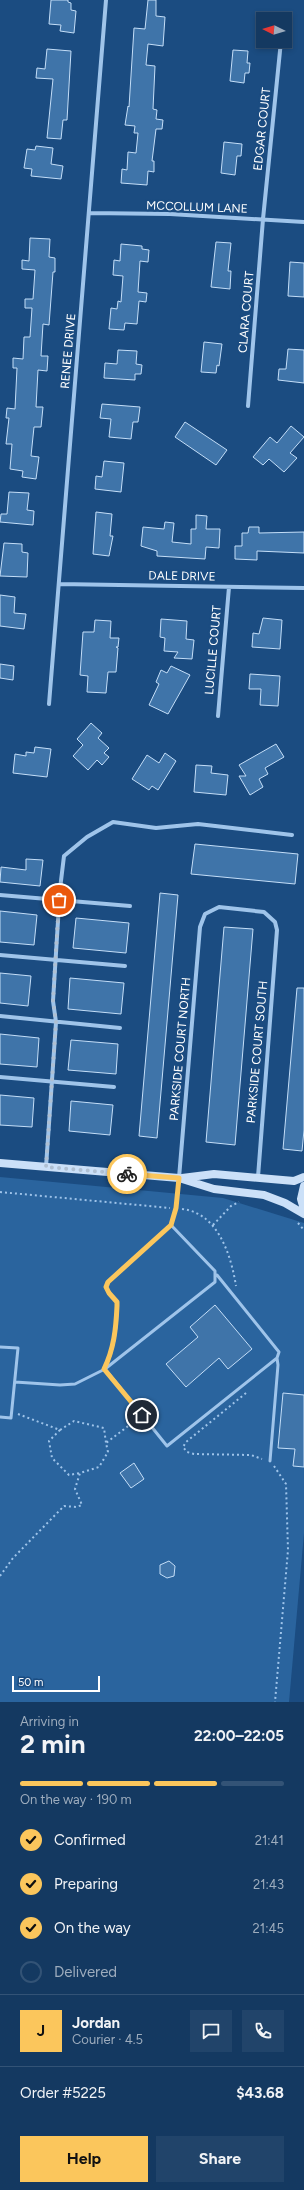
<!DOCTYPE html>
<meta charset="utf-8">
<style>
body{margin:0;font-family:Figtree,sans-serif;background:#21446a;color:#f1f3f6;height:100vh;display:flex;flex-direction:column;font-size:15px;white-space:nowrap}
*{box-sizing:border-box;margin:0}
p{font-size:13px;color:#9dacbd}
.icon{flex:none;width:22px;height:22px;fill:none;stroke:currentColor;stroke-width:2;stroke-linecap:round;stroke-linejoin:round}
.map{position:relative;height:1702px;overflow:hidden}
.sheet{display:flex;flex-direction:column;background:#143961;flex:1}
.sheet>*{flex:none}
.needle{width:26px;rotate:275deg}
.fabs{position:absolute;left:256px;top:12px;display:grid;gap:8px}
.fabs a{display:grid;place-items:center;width:36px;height:36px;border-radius:0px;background:#143961;box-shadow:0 2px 6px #0003,0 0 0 1px #335376;font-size:20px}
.scale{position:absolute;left:12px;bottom:10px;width:88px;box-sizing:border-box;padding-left:4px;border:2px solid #fff;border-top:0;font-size:11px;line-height:14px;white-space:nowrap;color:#fff;-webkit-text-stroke:3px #1b4c81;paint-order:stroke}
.pin{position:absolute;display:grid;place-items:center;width:34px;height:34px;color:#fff;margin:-17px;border:2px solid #fff;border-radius:50%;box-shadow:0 1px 4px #0007}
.courier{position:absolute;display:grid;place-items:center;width:40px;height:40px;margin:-20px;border:3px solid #fbc65c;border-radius:50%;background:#fff;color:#222;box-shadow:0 1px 5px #0007}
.summary em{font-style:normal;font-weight:700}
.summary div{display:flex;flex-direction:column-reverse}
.summary{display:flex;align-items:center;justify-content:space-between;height:68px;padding:0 20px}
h1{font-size:26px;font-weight:700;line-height:30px}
.bar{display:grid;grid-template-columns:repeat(4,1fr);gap:6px 4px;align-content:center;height:48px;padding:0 20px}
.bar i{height:5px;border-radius:3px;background:#335376}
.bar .current{background:#fbc65c}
.bar p{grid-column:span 4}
.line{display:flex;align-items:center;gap:10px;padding:0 20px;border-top:1px solid #335376}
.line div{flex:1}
.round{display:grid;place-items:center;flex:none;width:42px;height:42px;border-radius:0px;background:#21446a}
ol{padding:0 20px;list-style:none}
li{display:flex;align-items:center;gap:12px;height:44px}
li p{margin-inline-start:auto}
li .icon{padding:4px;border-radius:50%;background:#fbc65c;color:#111;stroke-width:4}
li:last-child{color:#9dacbd}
li i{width:22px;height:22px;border:2px solid #335376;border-radius:50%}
.cta{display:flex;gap:8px;margin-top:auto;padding:8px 20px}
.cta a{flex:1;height:46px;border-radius:0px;background:#fbc65c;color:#111;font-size:16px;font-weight:700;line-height:46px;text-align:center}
.cta a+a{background:#21446a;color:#f1f3f6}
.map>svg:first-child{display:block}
</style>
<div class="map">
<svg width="304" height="1702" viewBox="0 0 304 1702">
<rect width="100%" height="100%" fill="#1b4c81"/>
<path fill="#2a649e" d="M 0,1177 L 223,1198 L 304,1223 L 304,1533 L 289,1702 L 0,1702 Z"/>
<path fill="#3f74a9" stroke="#c4def8" d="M 51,0 L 68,0 L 68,2 L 71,3 L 71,10 L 76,11 L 74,33 L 60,31 L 61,25 L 49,24 Z
M 148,0 L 156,0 L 156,16 L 165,17 L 163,46 L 148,44 L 146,65 L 155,66 L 153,109 L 157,110 L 156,119 L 163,120 L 162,129 L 156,129 L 152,161 L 154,161 L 154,172 L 148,171 L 147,185 L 121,183 L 122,169 L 127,170 L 128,152 L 136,153 L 138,133 L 134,133 L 135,126 L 125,125 L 128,106 L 129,107 L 134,28 L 145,29 Z
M 47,49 L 71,51 L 67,120 L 63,120 L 61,139 L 47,138 L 53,79 L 36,78 L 37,68 L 45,69 Z
M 233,50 L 248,51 L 247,63 L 250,63 L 249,73 L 245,73 L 244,83 L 230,81 Z
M 224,142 L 242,144 L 241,156 L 237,156 L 235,175 L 221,173 Z
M 36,146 L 53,148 L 51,164 L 63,166 L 61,179 L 31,176 L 32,169 L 24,168 L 27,149 L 35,150 Z
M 30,238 L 50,239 L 49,257 L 55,258 L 55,272 L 53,272 L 49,325 L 43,324 L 41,356 L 48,356 L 47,371 L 38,370 L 36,407 L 43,407 L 41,427 L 34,427 L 31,456 L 39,457 L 36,479 L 22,477 L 23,471 L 10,469 L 12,444 L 6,444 L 9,418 L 6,418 L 7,408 L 15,409 L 17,368 L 13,368 L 13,358 L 23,359 L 24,337 L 30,337 L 32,308 L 25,308 L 25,299 L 33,299 L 35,270 L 22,269 L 22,260 L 29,261 Z
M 216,242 L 231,243 L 228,271 L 231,271 L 230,289 L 211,287 Z
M 121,244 L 142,246 L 142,249 L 149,250 L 148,262 L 140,261 L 138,292 L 147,293 L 146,302 L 139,301 L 137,324 L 125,323 L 124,330 L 109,329 L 111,308 L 117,309 L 118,301 L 121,302 L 123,276 L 113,275 L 114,260 L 120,261 Z
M 290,262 L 304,263 L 304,297 L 288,296 Z
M 204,342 L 222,344 L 219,366 L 217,365 L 216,373 L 201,372 Z
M 288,349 L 304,350 L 304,383 L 278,380 L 279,369 L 286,369 Z
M 118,350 L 137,351 L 136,364 L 142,365 L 141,374 L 135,374 L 135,380 L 104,378 L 105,363 L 117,364 Z
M 102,404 L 140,407 L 138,422 L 133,422 L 131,439 L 109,437 L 111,419 L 100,418 Z
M 185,422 L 227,450 L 216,465 L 175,437 Z
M 291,426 L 304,437 L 290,453 L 297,458 L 284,472 L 269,459 L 263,465 L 253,457 L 270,437 L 277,443 Z
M 104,461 L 124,463 L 121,492 L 95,489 L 96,476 L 102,477 Z
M 9,492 L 29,493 L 27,510 L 34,511 L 33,525 L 0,522 L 1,514 L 7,514 Z
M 96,512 L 112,514 L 110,536 L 113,536 L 109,556 L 93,554 Z
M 196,515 L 207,516 L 206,529 L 220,529 L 219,548 L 206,547 L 205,559 L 157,556 L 157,551 L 141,546 L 143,527 L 164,529 L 165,522 L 174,523 L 172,542 L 191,544 L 191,529 L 196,529 Z
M 249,527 L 259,527 L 259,533 L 304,532 L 304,553 L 257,551 L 257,560 L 235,559 L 235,546 L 242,546 L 242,533 L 248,533 Z
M 4,543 L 22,544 L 22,552 L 28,553 L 27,577 L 0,576 Z
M 0,595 L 15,597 L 14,613 L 26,614 L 24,629 L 0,626 Z
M 263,618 L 282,620 L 280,649 L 252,647 L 253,633 L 259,634 Z
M 161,619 L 187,621 L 186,639 L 194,640 L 192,659 L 174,658 L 178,652 L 164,651 L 165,638 L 160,637 Z
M 95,620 L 111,621 L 110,638 L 119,638 L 118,647 L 116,647 L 118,648 L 116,672 L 108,672 L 106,693 L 87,692 L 88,676 L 80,675 L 83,632 L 94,632 Z
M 0,664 L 14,666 L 13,680 L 0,678 Z
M 171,666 L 190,675 L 168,714 L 149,705 L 159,684 L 156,682 L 161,670 L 167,673 Z
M 250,674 L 280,676 L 278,706 L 260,705 L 261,689 L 249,689 Z
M 91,723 L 102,733 L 98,738 L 109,748 L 104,753 L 109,757 L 102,765 L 97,760 L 88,770 L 73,756 L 83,745 L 77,739 Z
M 276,744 L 284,757 L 265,768 L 268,774 L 259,779 L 263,787 L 250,795 L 239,776 L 246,776 L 239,765 Z
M 35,747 L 51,749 L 47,777 L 13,773 L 15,754 L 26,756 L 26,752 L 34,753 Z
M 165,753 L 176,761 L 158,790 L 152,786 L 149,790 L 132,779 L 147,755 L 159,763 Z
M 196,765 L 212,766 L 211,773 L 228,775 L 226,795 L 194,792 Z
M 195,844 L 298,854 L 295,884 L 191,874 Z
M 26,859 L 43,860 L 40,886 L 0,882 L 1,867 L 26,870 Z
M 160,893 L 178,895 L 157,1138 L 139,1136 Z
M 0,911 L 37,915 L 34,945 L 0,942 Z
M 76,918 L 129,923 L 126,953 L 73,948 Z
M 224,927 L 253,929 L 235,1145 L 206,1142 Z
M 0,973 L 31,976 L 28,1006 L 0,1003 Z
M 70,978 L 124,983 L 121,1014 L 68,1009 Z
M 297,988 L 304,988 L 304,1130 L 302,1151 L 283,1149 Z
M 0,1034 L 39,1038 L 37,1067 L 0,1064 Z
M 71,1040 L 118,1044 L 116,1074 L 68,1070 Z
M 0,1095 L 34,1098 L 32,1127 L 0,1125 Z
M 71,1101 L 113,1105 L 110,1135 L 69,1131 Z
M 215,1305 L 252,1349 L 228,1369 L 219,1358 L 186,1387 L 166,1364 L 198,1337 L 190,1327 Z
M 283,1393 L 304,1395 L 304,1467 L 293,1466 L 295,1449 L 278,1448 Z
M 134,1463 L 144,1479 L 131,1488 L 120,1473 Z
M 169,1561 L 175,1566 L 174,1576 L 167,1578 L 160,1574 L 160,1565 Z"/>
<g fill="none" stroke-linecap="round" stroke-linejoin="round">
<path stroke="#9fc4ea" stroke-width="2" stroke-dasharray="2 3" stroke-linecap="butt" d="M 0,1192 L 170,1208
M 182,1209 C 218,1213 231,1255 236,1286
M 298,1223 L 304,1230
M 213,1225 L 231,1206 L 239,1202
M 246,1393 L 186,1442 L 183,1447 L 187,1452 L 194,1454 L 251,1455 L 262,1459
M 18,1414 L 60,1430 L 74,1421 L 104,1428 L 106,1443
M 60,1430 L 49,1441 L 52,1458 L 69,1475 L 80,1473
M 274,1466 L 286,1484 L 288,1550 L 275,1702
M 0,1576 L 13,1558 L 64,1506 L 76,1507 L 82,1505 L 75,1489 L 80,1473 L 99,1467 L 108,1452 L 106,1443 L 136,1420"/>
<path stroke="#9fc4ea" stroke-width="3" d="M 171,1225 L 215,1271 L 215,1282 L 105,1369 C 114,1348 118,1325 117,1302 L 109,1293 L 106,1287 L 108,1282 L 171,1225 L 176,1208 L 179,1178
M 0,1347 L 18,1348 L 11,1418 L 0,1417
M 15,1382 L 60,1385 L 75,1384 L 105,1369 L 167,1446 L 277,1358 L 279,1352 L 217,1275
M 270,1461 L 278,1365 L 277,1358"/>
<path stroke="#9fc4ea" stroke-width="4" d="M 89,213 L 170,214 L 304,222
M 248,406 L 263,219 L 281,41
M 59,584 L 304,588
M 49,704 L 106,0
M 218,716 L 229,587
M 0,895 L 130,906
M 0,955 L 125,966
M 0,1016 L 120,1028
M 0,1077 L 114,1087
M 46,1167 L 56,1022 L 53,1001 L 60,889 L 64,856 L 87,837 L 113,822 L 156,828 L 198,824 L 292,835
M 179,1178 L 200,927 L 205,914 L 219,907 L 264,912 L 275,922 L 277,930 L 258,1177"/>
<path stroke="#cbe0f8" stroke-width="8" d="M 0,1163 L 179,1178 L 214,1189 L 264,1195 L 285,1203 L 304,1214
M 182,1178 L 214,1174 L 294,1181 L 304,1177
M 304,1186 L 301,1199 L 304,1209"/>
</g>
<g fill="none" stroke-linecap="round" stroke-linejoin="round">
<path stroke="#afc0d3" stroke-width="4" stroke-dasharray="0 7.2" d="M 59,900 L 53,1001 L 56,1022 L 46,1167 L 127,1174"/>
<path stroke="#fbc65c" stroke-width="5" d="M 127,1174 L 179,1178 L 176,1208 L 171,1225 L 108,1282 L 106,1287 L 109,1293 L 117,1302 L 117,1306 C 116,1328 114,1349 104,1369 L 142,1415"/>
</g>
<g text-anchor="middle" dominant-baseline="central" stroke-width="4" stroke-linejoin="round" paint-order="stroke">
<g font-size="12" fill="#fff" stroke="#1b4c81">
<text transform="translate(262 129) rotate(-84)">EDGAR COURT</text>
<text transform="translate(197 207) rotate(2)">MCCOLLUM LANE</text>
<text transform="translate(246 312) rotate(-85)">CLARA COURT</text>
<text transform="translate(68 351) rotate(-85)">RENEE DRIVE</text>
<text transform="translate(182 576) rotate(1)">DALE DRIVE</text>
<text transform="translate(213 650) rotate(-85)">LUCILLE COURT</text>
<text transform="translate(180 1049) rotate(-85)">PARKSIDE COURT NORTH</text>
<text transform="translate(257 1052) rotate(-85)">PARKSIDE COURT SOUTH</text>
</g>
</g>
</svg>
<div class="fabs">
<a><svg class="needle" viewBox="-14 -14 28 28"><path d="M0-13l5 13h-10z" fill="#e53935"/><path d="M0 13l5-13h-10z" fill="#9dacbd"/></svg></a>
</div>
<div class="scale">50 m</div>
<div class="pin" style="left:59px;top:900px;background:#ea580c"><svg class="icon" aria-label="bag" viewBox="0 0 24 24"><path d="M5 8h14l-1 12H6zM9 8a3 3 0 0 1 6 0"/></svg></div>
<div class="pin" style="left:142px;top:1415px;background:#1f2937"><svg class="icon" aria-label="home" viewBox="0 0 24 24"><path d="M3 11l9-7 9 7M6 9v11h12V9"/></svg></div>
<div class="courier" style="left:127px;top:1174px"><svg class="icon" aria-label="bike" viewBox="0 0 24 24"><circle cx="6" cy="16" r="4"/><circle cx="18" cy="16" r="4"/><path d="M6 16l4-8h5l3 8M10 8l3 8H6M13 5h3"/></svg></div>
</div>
<section class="sheet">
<div class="summary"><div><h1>2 min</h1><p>Arriving in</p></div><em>22:00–22:05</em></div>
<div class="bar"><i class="current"></i><i class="current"></i><i class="current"></i><i></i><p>On the way · 190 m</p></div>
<ol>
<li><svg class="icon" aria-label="check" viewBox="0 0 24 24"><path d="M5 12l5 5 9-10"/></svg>Confirmed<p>21:41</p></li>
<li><svg class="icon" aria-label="check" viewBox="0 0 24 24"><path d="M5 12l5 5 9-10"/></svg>Preparing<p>21:43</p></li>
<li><svg class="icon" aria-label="check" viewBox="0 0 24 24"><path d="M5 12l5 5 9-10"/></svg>On the way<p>21:45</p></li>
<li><i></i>Delivered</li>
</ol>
<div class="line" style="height:72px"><b class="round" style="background:#fbc65c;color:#111">J</b><div><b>Jordan</b><p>Courier · 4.5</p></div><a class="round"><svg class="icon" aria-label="chat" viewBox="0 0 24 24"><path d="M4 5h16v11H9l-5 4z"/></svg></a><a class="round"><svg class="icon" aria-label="phone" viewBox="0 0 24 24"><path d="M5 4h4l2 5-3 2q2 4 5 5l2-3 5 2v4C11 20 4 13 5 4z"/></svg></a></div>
<div class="line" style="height:52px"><div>Order #5225</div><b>$43.68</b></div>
<div class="cta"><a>Help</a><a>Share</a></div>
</section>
